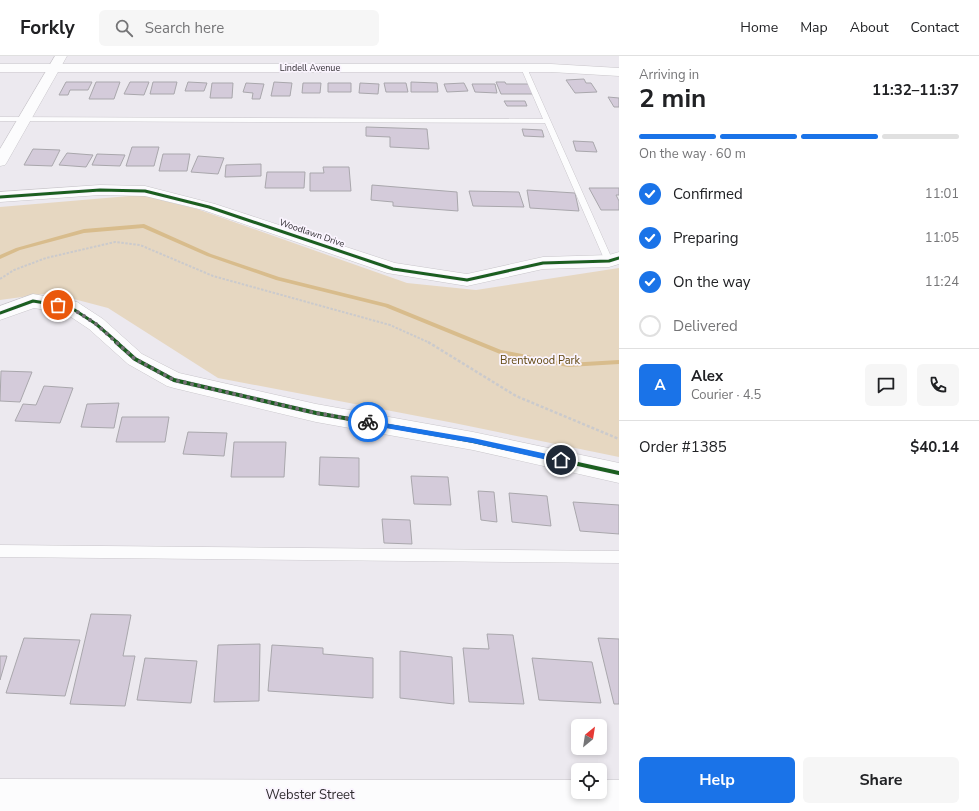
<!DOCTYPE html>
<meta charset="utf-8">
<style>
body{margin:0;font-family:"Nunito Sans",sans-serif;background:#f6f6f6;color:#202124;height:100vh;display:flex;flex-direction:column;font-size:15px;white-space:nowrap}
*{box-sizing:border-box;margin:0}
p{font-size:13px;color:#757577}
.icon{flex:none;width:22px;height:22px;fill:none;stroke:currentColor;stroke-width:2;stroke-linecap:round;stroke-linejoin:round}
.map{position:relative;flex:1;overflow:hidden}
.panel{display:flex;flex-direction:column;background:#fff;width:360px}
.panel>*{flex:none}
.needle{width:26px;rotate:30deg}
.controls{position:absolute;left:571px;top:663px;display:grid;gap:8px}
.controls a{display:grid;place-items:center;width:36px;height:36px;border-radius:6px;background:#fff;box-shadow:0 2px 6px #0003;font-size:20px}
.pin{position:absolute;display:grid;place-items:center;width:34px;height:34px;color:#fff;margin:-17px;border:2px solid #fff;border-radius:50%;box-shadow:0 1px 4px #0007}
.courier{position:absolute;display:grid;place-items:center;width:40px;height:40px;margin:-20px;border:3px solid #1a73e8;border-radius:50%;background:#fff;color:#222;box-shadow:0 1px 5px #0007}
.head em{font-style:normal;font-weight:700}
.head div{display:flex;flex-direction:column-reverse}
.head{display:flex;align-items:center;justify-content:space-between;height:68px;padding:0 20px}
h1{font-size:26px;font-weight:700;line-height:30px}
.bar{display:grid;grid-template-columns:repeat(4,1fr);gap:6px 4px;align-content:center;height:48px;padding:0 20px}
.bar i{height:5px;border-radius:3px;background:#e0e0e0}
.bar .selected{background:#1a73e8}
.bar p{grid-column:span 4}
.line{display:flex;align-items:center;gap:10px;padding:0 20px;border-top:1px solid #e0e0e0}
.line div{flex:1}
.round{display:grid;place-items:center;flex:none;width:42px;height:42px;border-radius:6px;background:#f6f6f6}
ol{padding:0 20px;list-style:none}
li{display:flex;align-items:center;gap:12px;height:44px}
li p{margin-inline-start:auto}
li .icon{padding:4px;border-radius:50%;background:#1a73e8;color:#fff;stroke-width:4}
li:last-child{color:#757577}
li i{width:22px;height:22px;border:2px solid #e0e0e0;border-radius:50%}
.action{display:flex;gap:8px;margin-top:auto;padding:8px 20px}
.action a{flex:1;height:46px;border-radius:6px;background:#1a73e8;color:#fff;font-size:16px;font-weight:700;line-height:46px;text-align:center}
.action a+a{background:#f6f6f6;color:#202124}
header{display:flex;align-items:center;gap:24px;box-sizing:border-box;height:56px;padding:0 20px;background:#fff;border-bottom:1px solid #e0e0e0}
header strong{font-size:19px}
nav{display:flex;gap:22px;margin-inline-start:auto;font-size:14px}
.search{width:280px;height:36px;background:#f6f6f6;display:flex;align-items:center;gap:10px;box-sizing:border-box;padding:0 14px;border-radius:6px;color:#757577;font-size:15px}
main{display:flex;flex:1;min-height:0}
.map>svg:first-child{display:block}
</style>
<header>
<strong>Forkly</strong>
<div class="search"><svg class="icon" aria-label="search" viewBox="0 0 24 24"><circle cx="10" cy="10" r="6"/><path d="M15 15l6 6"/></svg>Search here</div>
<nav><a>Home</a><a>Map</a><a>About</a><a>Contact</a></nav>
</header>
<main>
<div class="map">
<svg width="619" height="755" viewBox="0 0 619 755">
<rect width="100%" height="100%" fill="#ece9ef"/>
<path fill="#e6d7c1" d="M 141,139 L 197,153 L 407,227 L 476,234 L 619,212 L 619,401 L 454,367 L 218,322 L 108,252 L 51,237 L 0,244 L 0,151 Z"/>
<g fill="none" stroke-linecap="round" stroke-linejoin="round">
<path fill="#d8bc8c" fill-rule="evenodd" d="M 144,168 L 211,198 L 279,221 L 388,248 L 501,294 L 568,307 L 619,304 L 619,308 L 568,311 L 500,298 L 385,251 L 276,224 L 207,200 L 143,172 L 84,177 L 20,194 L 0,203 L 0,199 L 16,192 L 84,173 Z"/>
</g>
<path fill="#d4cbda" stroke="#a9a7ac" d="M 584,23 L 586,27 L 591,27 L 597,36 L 575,37 L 566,24 Z
M 66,26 L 92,26 L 88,34 L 70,34 L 68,39 L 59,39 Z
M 96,26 L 120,26 L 114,43 L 89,43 Z
M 130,26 L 149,26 L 144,39 L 124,38 Z
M 153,26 L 177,26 L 174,38 L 150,38 Z
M 188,26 L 207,27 L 204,35 L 185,35 Z
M 274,26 L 292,27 L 290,40 L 271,40 Z
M 411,26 L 437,27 L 438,36 L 411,36 Z
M 496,26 L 505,26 L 506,28 L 529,28 L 534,38 L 501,38 Z
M 212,27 L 233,27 L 232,42 L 210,42 Z
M 246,27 L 264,28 L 260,43 L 252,43 L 253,37 L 243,36 Z
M 303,27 L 321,27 L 320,37 L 302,37 Z
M 328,27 L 351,27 L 351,36 L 328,36 Z
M 360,27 L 379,28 L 378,38 L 359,37 Z
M 384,27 L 406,27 L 408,36 L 386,36 Z
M 464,27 L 468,35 L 447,36 L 444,28 Z
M 472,28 L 495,28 L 497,37 L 475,36 Z
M 608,41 L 619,42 L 619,51 L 614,51 Z
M 504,45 L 525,45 L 527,50 L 507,50 Z
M 366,71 L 427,73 L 429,93 L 390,91 L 390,81 L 366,80 Z
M 522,73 L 542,74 L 544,81 L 524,80 Z
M 573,85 L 593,86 L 597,96 L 576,95 Z
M 132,91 L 159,91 L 154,110 L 126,110 Z
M 33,93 L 60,94 L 52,110 L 24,109 Z
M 67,97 L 93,99 L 86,111 L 59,109 Z
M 97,98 L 125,99 L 120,110 L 92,109 Z
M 163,98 L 190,98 L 187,115 L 159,115 Z
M 198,100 L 224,102 L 218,118 L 191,116 Z
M 261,108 L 261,120 L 225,121 L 226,109 Z
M 323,111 L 349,111 L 351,135 L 310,135 L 310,117 L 324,117 Z
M 267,116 L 305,116 L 304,132 L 265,132 Z
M 372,129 L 457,136 L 458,155 L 393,150 L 393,146 L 371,144 Z
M 589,132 L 619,132 L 619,139 L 616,139 L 619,145 L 619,154 L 601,154 Z
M 527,134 L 575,137 L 579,155 L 530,152 Z
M 469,135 L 519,136 L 524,151 L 473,150 Z
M 1,315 L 32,316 L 20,346 L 0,345 Z
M 44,330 L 73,332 L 60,367 L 15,365 L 23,348 L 36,349 Z
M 119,347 L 114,372 L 81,371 L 87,348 Z
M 122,361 L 169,361 L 165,386 L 116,386 Z
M 188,376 L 227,377 L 224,400 L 183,398 Z
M 234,386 L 286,386 L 284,421 L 231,421 Z
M 320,401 L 359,402 L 359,431 L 319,429 Z
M 411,420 L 448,421 L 451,449 L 414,448 Z
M 478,435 L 494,436 L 497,466 L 481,464 Z
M 509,437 L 547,440 L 551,470 L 512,466 Z
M 573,446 L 619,449 L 619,478 L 580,475 Z
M 382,463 L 410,464 L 412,488 L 384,487 Z
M 91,558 L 131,559 L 123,600 L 135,600 L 125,650 L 70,648 Z
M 487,578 L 513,579 L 524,648 L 469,646 L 463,592 L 489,593 Z
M 24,582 L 80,584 L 65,640 L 6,637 Z
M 598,582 L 619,583 L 619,648 L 614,648 Z
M 260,588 L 259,645 L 214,646 L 218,589 Z
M 272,589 L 323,592 L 323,598 L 373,602 L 373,642 L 268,635 Z
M 400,595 L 452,601 L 454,648 L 400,642 Z
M 0,600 L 7,600 L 0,624 Z
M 145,602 L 197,605 L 191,647 L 137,644 Z
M 532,602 L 592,606 L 601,647 L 539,644 Z"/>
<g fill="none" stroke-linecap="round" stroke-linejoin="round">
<g stroke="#c9c6cb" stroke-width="1">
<path id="service" d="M 524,10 L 527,12 L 613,205 L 612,207 L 606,207 L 605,205 L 545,67 L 0,65 L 0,61 L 543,63 L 521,12 Z
M 0,489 L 619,495 L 619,507 L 0,501 Z"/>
</g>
<g stroke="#c9c6cb" stroke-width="1">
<path id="minor" d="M 0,8 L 551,8 L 619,12 L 619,20 L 551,16 L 0,16 Z
M 100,129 L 145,130 L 215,148 L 395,207 L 467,218 L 543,201 L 609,199 L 619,196 L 619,208 L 609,211 L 543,213 L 467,230 L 387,217 L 203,154 L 145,140 L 100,139 L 0,146 L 0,136 Z
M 33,238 L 77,246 L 103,263 L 142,298 L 179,317 L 316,348 L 473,376 L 619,407 L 619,427 L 473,394 L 316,366 L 174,332 L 167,330 L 128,308 L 89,273 L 65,257 L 34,252 L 0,264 L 0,250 Z
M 0,723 L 578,724 L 578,736 L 600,736 L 600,724 L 619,724 L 619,755 L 0,755 Z"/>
</g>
<g stroke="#c9c6cb" stroke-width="1">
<path id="tertiary" d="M 55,0 L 67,0 L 7,106 L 5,109 L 0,110 L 0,93 Z"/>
</g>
<path stroke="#cbcacc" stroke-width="2" stroke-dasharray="2.5 1.5" stroke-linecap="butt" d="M 0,223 L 14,214 L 46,202 L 115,186 L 140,189 L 213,220 L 390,269 L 430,287"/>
<path stroke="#cbcacc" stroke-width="2.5" stroke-dasharray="3 2" stroke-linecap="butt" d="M 428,286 L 516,340 L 619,383"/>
<use href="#service" fill="#fcfcfd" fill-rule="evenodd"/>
<use href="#minor" fill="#fcfcfd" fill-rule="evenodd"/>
<use href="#tertiary" fill="#fcfcfd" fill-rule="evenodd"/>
<g stroke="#faf4fe" stroke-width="5">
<path id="cycleway-far1" d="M 0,141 L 100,134 L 145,135 L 209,151 L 393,213 L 467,224 L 543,207 L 609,205 L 619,202
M 0,257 L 33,245 L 70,251 L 96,268 L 118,287"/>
</g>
<g stroke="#faf4fe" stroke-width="6">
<path id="cycleway" d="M 116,286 L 135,303 L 174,324 L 316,357 L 473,385 L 619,417"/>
</g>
<use href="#cycleway-far1" stroke="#1b5e20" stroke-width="3"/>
<use href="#cycleway" stroke="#1b5e20" stroke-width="4"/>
</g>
<path fill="#1a73e8" d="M 366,364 L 473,382 L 561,401 L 564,404 L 561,407 L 473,387 L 368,369 L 365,366 Z"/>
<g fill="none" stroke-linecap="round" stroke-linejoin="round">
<path stroke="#726f74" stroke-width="4" stroke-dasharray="0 7.2" d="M 58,249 L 70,251 L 96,268 L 135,303 L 174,324 L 316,357 L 368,366"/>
</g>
<g text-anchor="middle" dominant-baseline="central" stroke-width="3.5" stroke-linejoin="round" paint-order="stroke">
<g font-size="9" fill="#302d31" stroke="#faf4fe">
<text x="310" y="12">Lindell Avenue</text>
<text transform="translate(312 177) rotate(19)">Woodlawn Drive</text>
</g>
<g font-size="11" fill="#61470f" stroke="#faf4fe">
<text x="540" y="304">Brentwood Park</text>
</g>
<g font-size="13" fill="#302d31" stroke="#faf4fe">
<text x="310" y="739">Webster Street</text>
</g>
</g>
</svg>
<div class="controls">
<a><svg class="needle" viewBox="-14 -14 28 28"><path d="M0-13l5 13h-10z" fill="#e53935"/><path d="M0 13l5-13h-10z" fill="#757577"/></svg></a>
<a><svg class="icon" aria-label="locate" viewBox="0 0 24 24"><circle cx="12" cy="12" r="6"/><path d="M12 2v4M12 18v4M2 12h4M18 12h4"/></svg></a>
</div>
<div class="pin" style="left:58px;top:249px;background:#ea580c"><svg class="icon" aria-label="bag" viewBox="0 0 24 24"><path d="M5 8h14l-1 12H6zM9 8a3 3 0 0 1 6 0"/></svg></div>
<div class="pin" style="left:561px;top:404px;background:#1f2937"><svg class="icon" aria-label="home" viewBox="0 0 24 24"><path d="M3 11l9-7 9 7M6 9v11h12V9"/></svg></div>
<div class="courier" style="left:368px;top:366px"><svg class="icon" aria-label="bike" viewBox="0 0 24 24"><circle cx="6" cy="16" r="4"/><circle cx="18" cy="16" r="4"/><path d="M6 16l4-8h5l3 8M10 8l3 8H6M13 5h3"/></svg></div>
</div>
<section class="panel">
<div class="head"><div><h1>2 min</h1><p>Arriving in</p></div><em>11:32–11:37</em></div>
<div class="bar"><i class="selected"></i><i class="selected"></i><i class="selected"></i><i></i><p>On the way · 60 m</p></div>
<ol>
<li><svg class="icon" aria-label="check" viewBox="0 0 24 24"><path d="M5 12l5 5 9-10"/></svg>Confirmed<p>11:01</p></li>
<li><svg class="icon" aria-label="check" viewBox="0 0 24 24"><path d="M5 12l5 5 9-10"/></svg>Preparing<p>11:05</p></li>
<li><svg class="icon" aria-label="check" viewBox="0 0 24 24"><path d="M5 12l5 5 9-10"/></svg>On the way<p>11:24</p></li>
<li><i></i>Delivered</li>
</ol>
<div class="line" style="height:72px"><b class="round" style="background:#1a73e8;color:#fff">A</b><div><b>Alex</b><p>Courier · 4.5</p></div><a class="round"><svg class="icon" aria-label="chat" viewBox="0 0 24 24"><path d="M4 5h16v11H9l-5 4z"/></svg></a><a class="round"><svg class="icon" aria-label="phone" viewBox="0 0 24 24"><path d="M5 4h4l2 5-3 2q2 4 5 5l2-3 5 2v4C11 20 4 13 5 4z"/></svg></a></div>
<div class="line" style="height:52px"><div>Order #1385</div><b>$40.14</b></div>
<div class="action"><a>Help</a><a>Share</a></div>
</section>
</main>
